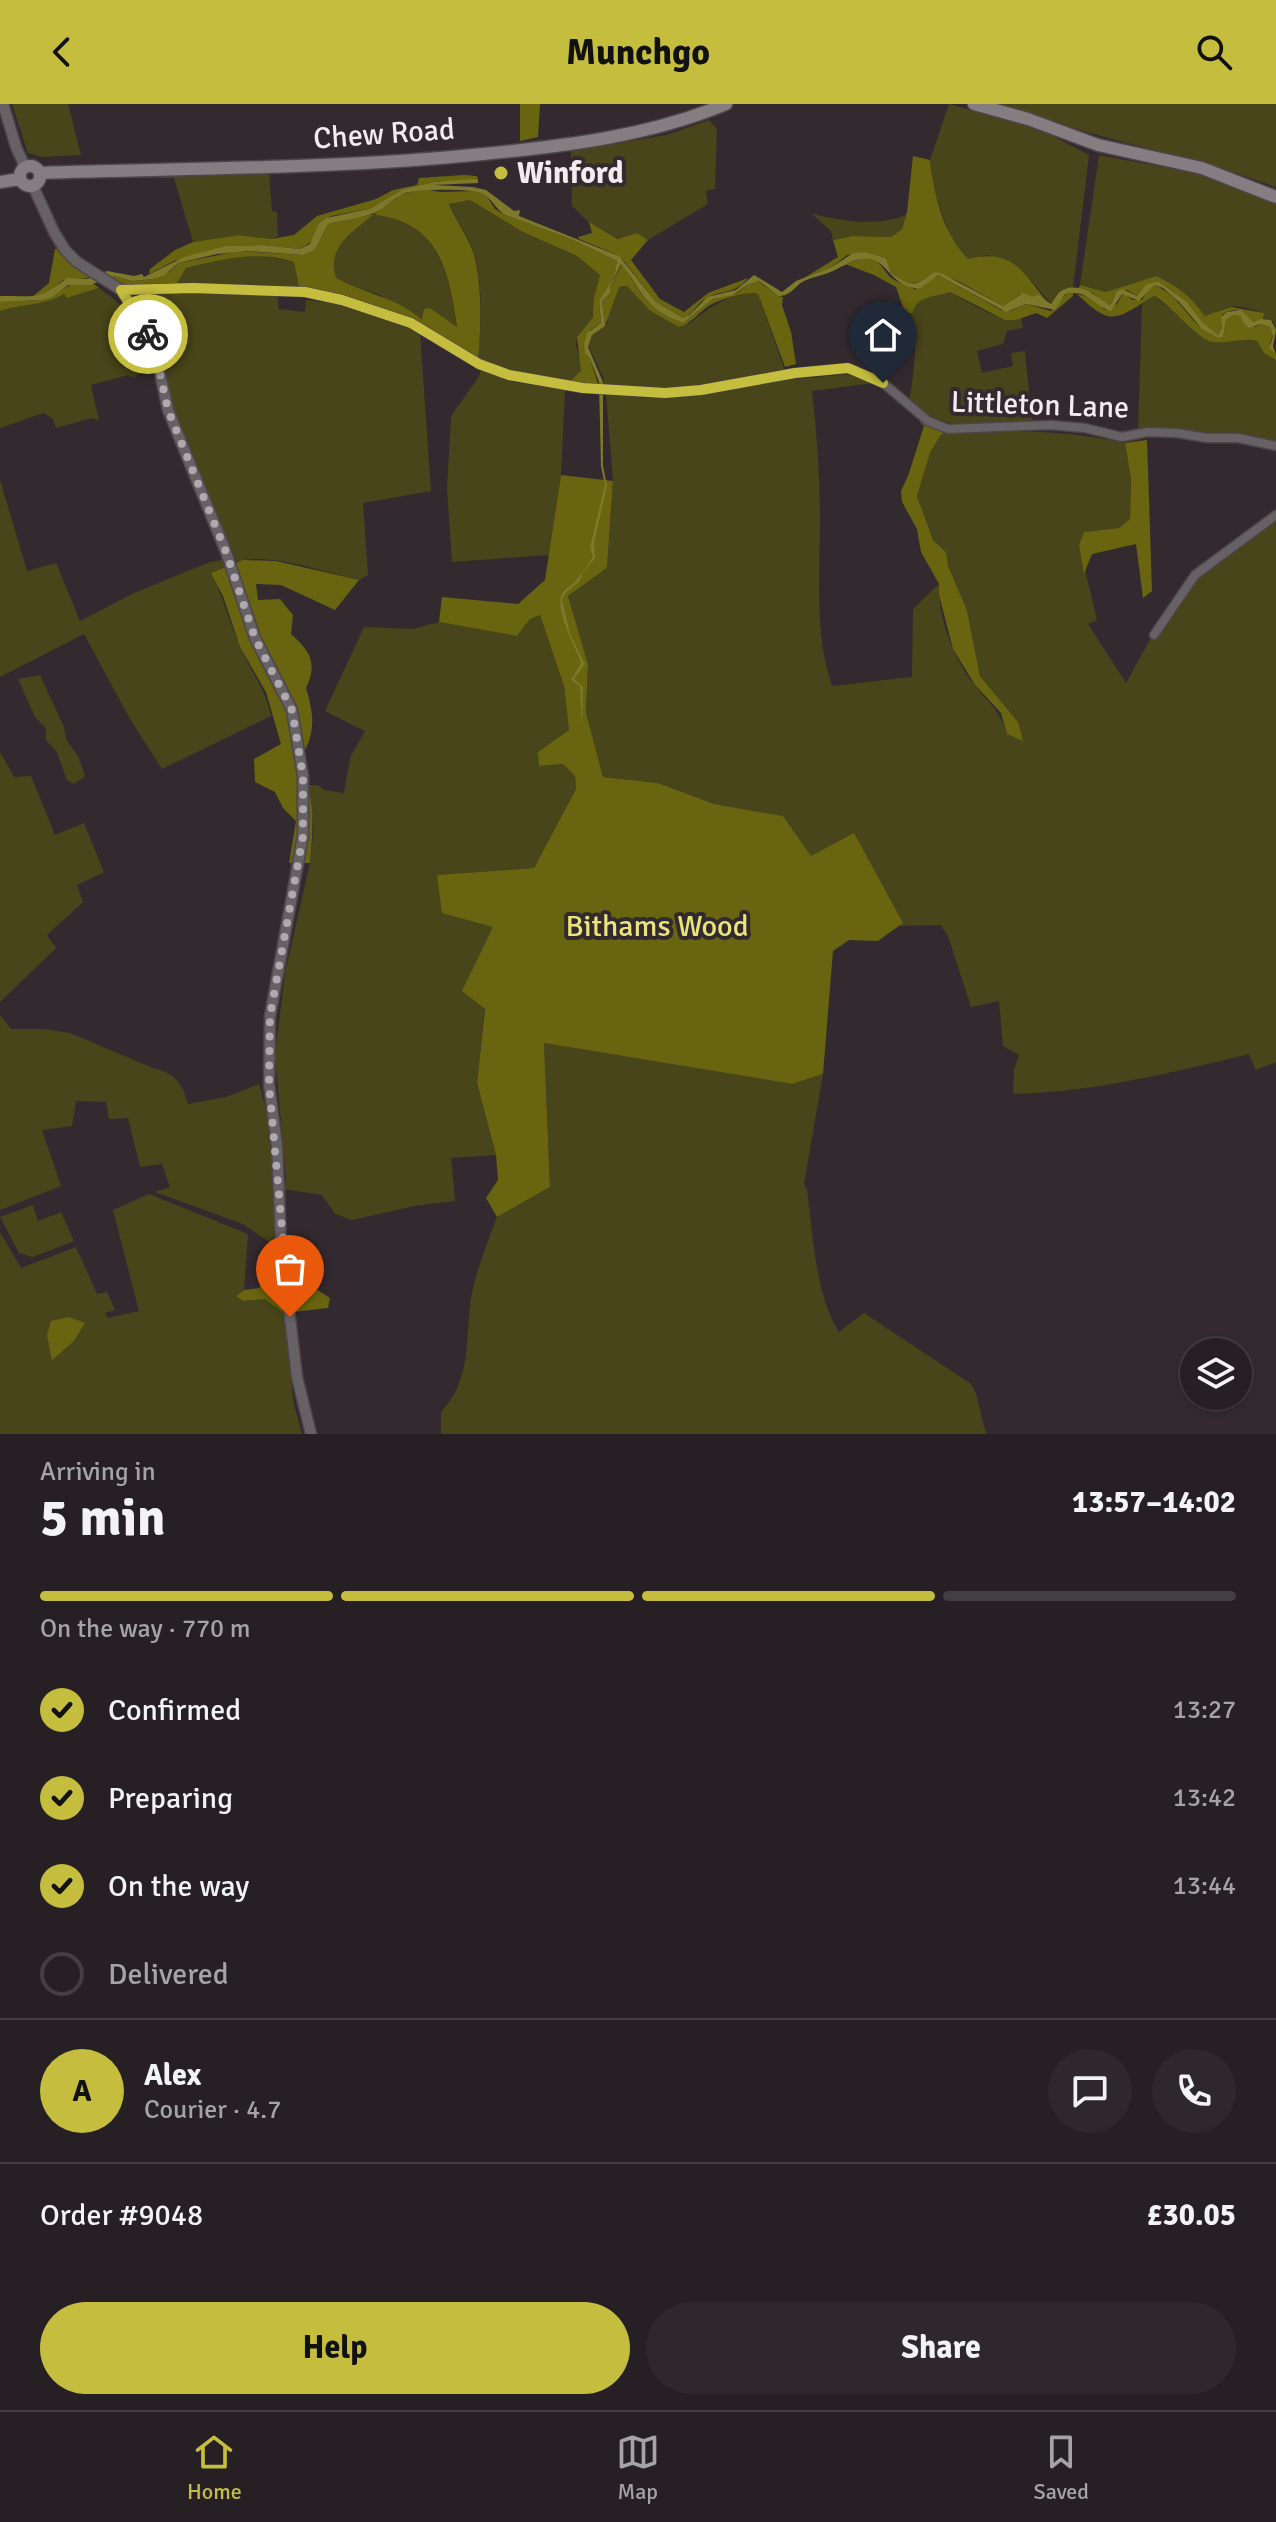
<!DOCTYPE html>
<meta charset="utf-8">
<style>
body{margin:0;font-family:Signika,sans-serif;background:#2e282c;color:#f1f3f6;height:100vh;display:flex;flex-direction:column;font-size:30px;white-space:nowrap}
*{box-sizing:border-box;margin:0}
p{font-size:26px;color:#a4a3a6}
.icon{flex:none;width:44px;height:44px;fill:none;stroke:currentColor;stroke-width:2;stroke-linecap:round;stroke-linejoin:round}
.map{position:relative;height:1330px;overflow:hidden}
.sheet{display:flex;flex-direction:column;background:#262024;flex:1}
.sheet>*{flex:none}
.buttons{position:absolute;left:1180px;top:1234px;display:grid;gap:16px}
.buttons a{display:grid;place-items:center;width:72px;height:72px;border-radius:50%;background:#262024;box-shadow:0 2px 6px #0004,0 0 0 2px #423e41;font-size:40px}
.pin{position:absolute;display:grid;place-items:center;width:68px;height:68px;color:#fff;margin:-82px -34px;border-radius:50% 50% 50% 0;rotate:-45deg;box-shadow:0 0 8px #0007}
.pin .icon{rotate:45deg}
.courier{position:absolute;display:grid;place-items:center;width:80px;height:80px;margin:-40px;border:6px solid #c4bd3e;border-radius:50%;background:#fff;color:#222;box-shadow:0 2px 10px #0007}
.overview em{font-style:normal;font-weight:700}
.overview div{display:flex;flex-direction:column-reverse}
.overview{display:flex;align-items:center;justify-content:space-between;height:136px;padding:0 40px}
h1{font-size:52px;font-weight:700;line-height:60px}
.bar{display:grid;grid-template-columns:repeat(4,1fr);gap:12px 8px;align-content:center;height:96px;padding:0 40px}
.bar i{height:10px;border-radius:6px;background:#423e41}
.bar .on{background:#c4bd3e}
.bar p{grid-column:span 4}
.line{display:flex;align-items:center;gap:20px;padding:0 40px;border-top:2px solid #423e41}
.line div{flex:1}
.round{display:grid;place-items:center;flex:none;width:84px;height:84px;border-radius:42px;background:#2e282c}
ol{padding:0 40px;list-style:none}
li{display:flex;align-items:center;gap:24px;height:88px}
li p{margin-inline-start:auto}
li .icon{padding:8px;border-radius:50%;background:#c4bd3e;color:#111;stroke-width:4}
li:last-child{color:#a4a3a6}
li i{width:44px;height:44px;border:4px solid #423e41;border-radius:50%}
.cta{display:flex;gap:16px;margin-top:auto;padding:16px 40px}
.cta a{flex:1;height:92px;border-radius:48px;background:#c4bd3e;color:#111;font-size:32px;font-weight:700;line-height:92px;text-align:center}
.cta a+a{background:#2e282c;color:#f1f3f6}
header{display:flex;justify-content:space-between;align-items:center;height:104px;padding:0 40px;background:#c4bd3e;color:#111;font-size:36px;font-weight:700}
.tabs{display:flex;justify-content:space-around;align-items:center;height:112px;border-top:2px solid #423e41;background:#262024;font-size:22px;color:#a4a3a6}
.tabs a{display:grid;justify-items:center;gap:4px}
.tabs .on{color:#c4bd3e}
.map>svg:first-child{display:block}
</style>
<header><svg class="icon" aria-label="back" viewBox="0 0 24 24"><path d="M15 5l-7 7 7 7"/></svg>Munchgo<svg class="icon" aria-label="search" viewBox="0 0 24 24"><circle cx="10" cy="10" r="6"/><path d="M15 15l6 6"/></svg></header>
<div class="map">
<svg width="1276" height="1330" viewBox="0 0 1276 1330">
<rect width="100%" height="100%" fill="#332a30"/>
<path fill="#48451a" d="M 12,0 L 68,0 L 81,51 L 42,53 L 28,49 Z
M 949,0 L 1041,26 L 1089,51 L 1073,184 L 1064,185 L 1051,200 L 1030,175 L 988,151 L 968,156 L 953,139 L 934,88 L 930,56 Z
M 998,0 L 1276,0 L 1276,83 L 1221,64 L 1090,29 Z
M 709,16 L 717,25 L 715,85 L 706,87 L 708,100 L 648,136 L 637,129 L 619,135 L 589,118 L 572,102 L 571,47 L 667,31 Z
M 1099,51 L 1205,71 L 1276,99 L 1276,226 L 1273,217 L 1263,215 L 1264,209 C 1254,206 1241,201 1230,203 C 1221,205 1215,211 1205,212 C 1192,193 1176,181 1156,172 L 1106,188 L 1080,181 Z
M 269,68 L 272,107 L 277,108 L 278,132 L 271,135 L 239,131 L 193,138 L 174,74 L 142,74 L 143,70 Z
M 470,96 L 523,128 L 577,152 L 601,171 L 593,213 L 577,233 L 576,242 L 582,260 L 581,267 L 574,276 L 567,280 L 521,271 L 478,258 C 481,228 484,172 472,144 C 466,129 456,115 449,99 Z
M 374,110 C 384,113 396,114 405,119 C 445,138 451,185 457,224 L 430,204 L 423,217 L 378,190 L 353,183 L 335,174 C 326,143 352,129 374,110 Z
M 812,110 C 844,117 876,123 906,111 L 902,125 L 891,133 L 853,132 L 833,136 L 831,127 Z
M 259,151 L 294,158 L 299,183 L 176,181 L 186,164 L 221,155 Z
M 627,182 L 649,206 L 689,220 C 705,206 735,185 758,190 L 785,267 C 722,281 669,286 604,283 L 604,275 L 588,241 L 592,231 L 607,220 L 609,206 L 619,183 Z
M 99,184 C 129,205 141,221 151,256 L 134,274 L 128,271 L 91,281 L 99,317 L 92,314 L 56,324 L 53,315 L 44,309 L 0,324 L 0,207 C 22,200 44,202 64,190 L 67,194 Z
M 950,188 C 967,197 1004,222 1021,213 L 1023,224 L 1007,227 L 1003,240 L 977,247 L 982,269 L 1013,262 L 1011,249 L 1025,247 L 1032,319 C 980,321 952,331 909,298 C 914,267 919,239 910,209 L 913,209 C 915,192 936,193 950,188 Z
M 148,189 L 277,189 L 279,205 L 305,208 L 306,196 C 342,199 392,207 420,229 L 431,387 L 363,399 L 368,471 L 359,476 C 327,469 267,447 237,458 C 216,409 194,359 175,308 C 163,274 167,238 142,209 L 147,201 Z
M 1154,192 L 1189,219 L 1202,234 L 1243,234 L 1258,237 L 1264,249 L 1276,256 L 1276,337 L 1251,332 L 1138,327 L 1142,200 Z
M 481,266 L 514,278 L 565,286 L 561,371 L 549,451 L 452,458 L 447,385 L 451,312 L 478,274 Z
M 850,270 L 873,279 L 812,287 C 817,330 820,373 820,416 C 820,471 814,529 832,582 L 912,573 L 913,505 L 939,480 C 938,513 953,553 973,579 C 989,600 999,604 1007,630 L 1018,618 L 980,572 L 967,506 L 948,462 L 946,448 L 933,436 L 917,392 L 930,349 L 940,331 L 946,327 C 1007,327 1066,325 1125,339 L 1131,375 L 1130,415 L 1119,424 L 1084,428 L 1079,441 L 1097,516 L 1088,520 L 1126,579 L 1151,534 L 1156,535 C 1179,482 1226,444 1276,417 L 1276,958 L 1256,966 L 1249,950 C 1171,969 1093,988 1013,990 L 1014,966 L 1019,951 L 1003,942 L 999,897 L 971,903 L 948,832 L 941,821 L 898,822 L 902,819 L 811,753 L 783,712 L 714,700 L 658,679 L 603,673 L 586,607 L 588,560 L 568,492 L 607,464 L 613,377 L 606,290 L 648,294 L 679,293 L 784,276 Z
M 0,376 L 27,467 L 56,459 L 80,517 L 134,489 L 210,458 L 222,456 L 225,463 L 212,469 C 223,493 229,518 240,542 C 251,569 264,581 271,612 L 162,665 L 130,615 L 84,530 L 0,573 Z
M 540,511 L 564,582 L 569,626 L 539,648 L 540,662 L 563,660 L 575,672 L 576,685 L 534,764 L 437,771 L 493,822 L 477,979 L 496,1051 L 451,1054 L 455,1097 L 414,1102 L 352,1116 L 335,1110 L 322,1091 L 284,1085 L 286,1073 L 275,952 L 285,869 L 310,759 L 314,720 L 306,681 L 318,681 L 324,686 L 344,689 L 350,654 L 365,627 L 325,607 L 364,523 L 413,525 L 439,518 L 517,532 L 530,515 Z
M 40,571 L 64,623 L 66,635 L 78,652 L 85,672 L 74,680 L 67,676 L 57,648 L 46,636 L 46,624 L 35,613 L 18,575 Z
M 0,648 L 14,673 L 31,672 L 55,731 L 84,719 L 104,768 L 77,781 L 83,798 L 47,831 L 56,844 L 0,898 Z
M 0,911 L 11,925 L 45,925 L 70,929 L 153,964 C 174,969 183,979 188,1000 L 226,993 L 259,980 C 276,1031 274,1088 275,1142 L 243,1120 L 155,1088 L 170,1083 L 162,1060 L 140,1063 L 128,1014 L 109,1015 L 106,998 L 76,997 L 72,1022 L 42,1026 L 61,1082 L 0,1106 Z
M 544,939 L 792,980 L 823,970 L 804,1080 L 807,1086 C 813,1130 815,1190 839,1228 L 864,1209 L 971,1280 L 976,1290 L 986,1330 L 441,1330 L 441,1308 C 475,1272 463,1230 473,1184 C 479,1160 488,1137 497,1113 L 550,1083 Z
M 149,1090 L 248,1130 L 244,1186 L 236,1192 L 243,1197 L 265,1195 L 283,1209 L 294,1301 L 302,1330 L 0,1330 L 0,1128 L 21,1164 L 76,1143 L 97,1190 L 107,1188 L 115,1206 L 105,1209 L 108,1214 L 139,1207 L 113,1106 Z
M 33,1101 L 38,1117 L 61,1108 L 74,1137 L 33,1153 L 19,1149 L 0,1113 Z"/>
<path fill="#68640f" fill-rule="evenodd" d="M 520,0 L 540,0 L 538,33 L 520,37 Z
M 913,52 L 930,56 C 934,92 943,129 968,155 C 1014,144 1023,169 1049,200 L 1021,190 L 1003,202 L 958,177 L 935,168 C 914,181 914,184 891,169 L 886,154 L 866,148 L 847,151 L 832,163 L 804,174 L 838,153 L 833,136 L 853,132 L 891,133 L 902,125 L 907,108 Z
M 464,71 L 477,72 L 478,76 L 434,78 L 403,85 L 369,105 L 331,112 L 319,119 L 313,137 L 300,145 L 263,141 L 225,142 L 174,157 L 149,170 L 150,165 L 175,146 L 193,138 L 239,131 L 271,135 L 294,131 L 317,112 L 376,95 L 393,86 L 417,81 L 419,74 Z
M 422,85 L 441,88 L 476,87 L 486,91 L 495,105 L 505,111 L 571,135 L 617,157 L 614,173 L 599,196 L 601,219 L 590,226 L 585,249 L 590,255 L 599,283 L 567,280 L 581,267 L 577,233 L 593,213 L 594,194 L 600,171 L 577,152 L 523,128 L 470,96 L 449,100 C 456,116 466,130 472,145 C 483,173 481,228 478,258 L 422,223 L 345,195 L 299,183 L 294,158 C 257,146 223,155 186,164 L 176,181 L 121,184 L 107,175 L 114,172 L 132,177 L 153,175 L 169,168 L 178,159 L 239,147 L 303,151 L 315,146 L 328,120 L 374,110 L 400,91 ZM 374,110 C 384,113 396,114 405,119 C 445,137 451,184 457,223 L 430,204 L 424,205 L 422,216 C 397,193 365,190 336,174 C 326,143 352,129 374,110 Z
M 589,118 L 618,135 L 637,129 L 648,136 L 631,156 L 660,195 L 684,208 L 708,189 L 748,174 C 733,193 719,184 702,197 C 695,203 693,211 683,214 L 656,198 L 623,156 L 615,150 L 579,135 L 578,133 L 592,129 Z
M 58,144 L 71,159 L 91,174 L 63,176 L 47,190 L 32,193 L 49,179 L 55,145 Z
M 864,154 C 880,155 881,163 890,173 C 896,178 908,182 915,185 L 935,171 L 940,172 L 1001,206 L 1010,207 L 1026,200 L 1051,207 L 1066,190 L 1073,189 L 1073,192 L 1047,214 L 1036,209 L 1016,216 L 1005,216 L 950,188 C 936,193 915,192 913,209 L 905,209 L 896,183 L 874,171 L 845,160 Z
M 622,160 C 641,189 648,207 683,219 L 713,195 L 737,189 L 747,181 L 758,177 L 778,192 L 783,193 L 782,201 L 791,228 L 796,260 L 785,263 L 758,190 C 746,187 723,195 712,200 C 699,207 693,219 679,223 L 649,206 L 627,182 L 619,183 L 605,222 L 602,197 L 610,189 L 610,183 Z
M 1156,172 C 1176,181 1192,193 1205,212 L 1231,203 L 1264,209 L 1263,215 L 1253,218 L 1247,215 L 1243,208 C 1236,205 1228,206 1222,211 L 1222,222 L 1218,231 L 1202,219 L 1186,197 L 1158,177 L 1146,180 L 1137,192 L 1127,186 L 1116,188 L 1112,199 L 1108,201 L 1093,189 L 1078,185 L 1080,181 L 1106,188 Z
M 72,180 L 94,180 L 99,184 L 67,194 L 64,190 C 44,202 21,200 0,207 L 0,198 L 42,196 Z
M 1154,181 C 1173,188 1183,205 1196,219 C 1202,225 1211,230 1218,234 L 1223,233 L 1226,216 L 1233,211 L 1240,212 L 1244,220 L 1255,223 L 1261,220 L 1270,223 L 1273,232 C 1268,240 1269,245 1276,251 L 1276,256 L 1264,249 L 1257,237 C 1240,233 1229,240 1213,238 C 1198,237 1171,200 1154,192 C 1116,215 1112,224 1077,190 L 1093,194 L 1105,206 L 1117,200 L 1123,189 L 1133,196 L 1142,196 L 1150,182 Z
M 919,317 L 946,327 L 940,332 L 930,349 L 917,392 L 933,436 L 946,448 L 948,462 L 967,506 L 980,572 L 1018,618 L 1023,637 L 1007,630 L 1001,609 L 975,581 L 953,545 L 939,491 L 939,480 L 921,448 L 917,425 L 902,398 L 901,387 L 908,372 L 924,322 Z
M 1147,336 L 1152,487 L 1143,494 L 1136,440 L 1092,450 L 1084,470 L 1079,441 L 1084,428 L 1119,424 L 1130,415 L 1131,375 L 1125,339 Z
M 561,371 L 613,377 L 607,464 L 568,492 L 588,560 L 586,608 L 603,673 L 658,679 L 714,700 L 783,712 L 811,752 L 854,729 L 903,819 L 878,837 L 849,836 L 833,847 L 823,970 L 792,980 L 544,939 L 550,1083 L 497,1113 L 486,1094 L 498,1076 L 496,1051 L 477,979 L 485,905 L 462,887 L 493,823 L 442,809 L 437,771 L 534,764 L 576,685 L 575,672 L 563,660 L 539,662 L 538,648 L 569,626 L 564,582 L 540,511 L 530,515 L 517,532 L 439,518 L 442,493 L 518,500 L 545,476 Z
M 243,456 L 276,457 L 359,476 L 335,506 L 281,481 L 256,480 L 258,496 L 280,495 L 293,511 L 291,530 C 310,547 318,559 306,584 C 315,613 316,633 297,659 C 299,671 306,677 309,688 C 315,712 312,735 310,759 L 289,759 L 296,717 L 283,704 L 275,688 L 255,678 L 254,655 L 281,640 L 266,588 L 240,543 L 223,492 L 211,469 Z
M 279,1159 L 283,1209 L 265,1195 L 243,1197 L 236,1192 L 244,1186 L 259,1184 L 265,1174 L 267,1162 Z
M 289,1168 L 330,1194 L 328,1204 L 293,1208 Z
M 69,1213 L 85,1219 L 74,1237 L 52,1256 L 47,1231 L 51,1217 Z"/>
<path fill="#7d782a" d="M 472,75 L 478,76 L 478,79 L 433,81 L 473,83 L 486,86 L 514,107 L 520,106 L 519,112 L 619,152 L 656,198 L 683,214 L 690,211 L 707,193 L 736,186 L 754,171 L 782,188 L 796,177 L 832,163 L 853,149 L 866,148 L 886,154 L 891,169 C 913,183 914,183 934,168 L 941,169 L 1003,202 L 1023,189 L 1032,193 L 1038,191 L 1051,200 C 1055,195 1058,187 1065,185 C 1081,179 1097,192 1109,201 L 1112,199 L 1116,188 L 1122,185 L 1137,192 L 1146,180 L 1158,177 L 1186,197 L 1203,219 L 1218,231 L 1222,223 L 1221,213 L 1227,208 L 1241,206 L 1253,218 L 1261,215 L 1271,216 L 1276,226 L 1273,242 L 1276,251 L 1269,244 L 1273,232 L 1270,223 L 1261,220 L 1249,224 L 1244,220 L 1240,212 L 1233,211 L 1226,216 L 1223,233 L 1218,234 L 1202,225 L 1179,198 L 1163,184 L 1154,181 L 1139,197 L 1122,190 L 1111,207 C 1093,202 1089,185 1065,190 L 1055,206 L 1026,200 L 1006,208 L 938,171 L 921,184 C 891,187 888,152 863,155 C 849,156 840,165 828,169 C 820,172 812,173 804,177 C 793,183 792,192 778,192 L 759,177 L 747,181 L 733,191 L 713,195 L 683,219 C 644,205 644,189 621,160 L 610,183 L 610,189 L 602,197 L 605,222 L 592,231 L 588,243 L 603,278 L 603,362 L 607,382 L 594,439 L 595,454 L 583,468 L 579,478 L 566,488 L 562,495 L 570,530 L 585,560 L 574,575 L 583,583 L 582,625 L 580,582 L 571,576 L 581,559 C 576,543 551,502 564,487 C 567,483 571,482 574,479 C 579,473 588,460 593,453 L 590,443 L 605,381 L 601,363 L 599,278 L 590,255 L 585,249 L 584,241 L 587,229 L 601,219 L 599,196 L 614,173 L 617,157 L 571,135 L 505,111 C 496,105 492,95 483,90 C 473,84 413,85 403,90 C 391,95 383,107 371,110 C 358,115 342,116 328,120 L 315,146 L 303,151 L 247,147 L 217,150 L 178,159 L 165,171 L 153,175 L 132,177 L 114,172 L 90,181 L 68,181 L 52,193 L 42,196 L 0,198 L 0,192 C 37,191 36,198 67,174 L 88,175 L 107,167 L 134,172 L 142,170 L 144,173 L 184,153 L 225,142 L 263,141 L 300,145 L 310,140 L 319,119 L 326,114 L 369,105 L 403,85 L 434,78 Z"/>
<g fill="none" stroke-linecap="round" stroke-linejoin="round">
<g stroke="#4e454b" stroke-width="11">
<path id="minor" d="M 121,186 L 193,184 L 305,188 L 342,196 L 411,219 L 479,260 L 509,271 L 583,284 L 665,289 L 701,286 L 795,269 L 848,264 L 883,279 L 928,317 L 948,325 L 1051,321 L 1085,324 L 1122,333 L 1148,328 L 1177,329 L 1207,334 L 1238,334 L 1276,342
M 1154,531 L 1195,471 L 1276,411"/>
</g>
<g stroke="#4e454b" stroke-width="13">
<path id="tertiary" d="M 3,0 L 16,43 L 25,63
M 33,82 L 54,128 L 65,146 L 77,158 L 121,186 L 144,221 L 155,247 L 168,306 L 226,448 L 255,534 L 292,606 L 303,672 L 303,732 L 270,912 L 269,980 L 277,1042 L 281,1138 L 297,1273 L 311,1330"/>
</g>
<g stroke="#4e454b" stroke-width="15">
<path id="secondary" d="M 974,0 L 1028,15 L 1098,41 L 1202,64 L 1276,93
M20 72a10 10 0 1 1 20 0a10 10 0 1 1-20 0Z
M 40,69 C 188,64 336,65 483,50 C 566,42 649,32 726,0
M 0,78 L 20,75"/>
</g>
<use href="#minor" stroke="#656164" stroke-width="8"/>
<use href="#tertiary" stroke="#656164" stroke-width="10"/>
<use href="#secondary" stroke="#847d82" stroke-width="12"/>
</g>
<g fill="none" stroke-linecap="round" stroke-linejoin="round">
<path stroke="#afa8ad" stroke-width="8" stroke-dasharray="0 14.4" d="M 148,230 L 155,247 L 168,306 L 226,448 L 255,534 L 292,606 L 303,672 L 303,732 L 270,912 L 269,980 L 290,1213"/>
<path stroke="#c4bd3e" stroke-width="10" d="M 148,230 L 121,186 L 193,184 L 305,188 L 342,196 L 411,219 L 479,260 L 509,271 L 583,284 L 665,289 L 701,286 L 795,269 L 848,264 L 883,279"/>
</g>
<circle fill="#c4bd3e" stroke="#332a30" stroke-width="3" cx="501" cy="69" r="8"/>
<g text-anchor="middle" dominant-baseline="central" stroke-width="8" stroke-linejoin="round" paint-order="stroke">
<g font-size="30" fill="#f2ecf0" stroke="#332a30">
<text transform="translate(384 30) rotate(-4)">Chew Road</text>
<text transform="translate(1040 301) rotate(2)">Littleton Lane</text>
</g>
<g font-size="30" font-weight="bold" fill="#f2ecf0" stroke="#332a30" text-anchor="start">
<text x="517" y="69">Winford</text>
</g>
<g font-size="30" fill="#eae47a" stroke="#332a30">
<text x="657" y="822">Bithams Wood</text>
</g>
</g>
</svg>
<div class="buttons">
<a><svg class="icon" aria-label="layers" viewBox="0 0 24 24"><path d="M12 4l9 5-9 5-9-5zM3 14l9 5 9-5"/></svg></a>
</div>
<div class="pin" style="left:290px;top:1213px;background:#ea580c"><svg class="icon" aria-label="bag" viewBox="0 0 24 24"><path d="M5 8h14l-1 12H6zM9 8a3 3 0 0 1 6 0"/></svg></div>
<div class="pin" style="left:883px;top:279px;background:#1f2937"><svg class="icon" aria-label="home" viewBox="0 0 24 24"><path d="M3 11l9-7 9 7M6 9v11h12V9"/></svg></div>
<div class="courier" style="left:148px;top:230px"><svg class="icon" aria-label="bike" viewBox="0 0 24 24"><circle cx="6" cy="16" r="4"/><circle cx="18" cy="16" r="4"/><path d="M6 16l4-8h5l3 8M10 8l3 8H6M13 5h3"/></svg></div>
</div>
<section class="sheet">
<div class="overview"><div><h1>5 min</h1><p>Arriving in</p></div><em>13:57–14:02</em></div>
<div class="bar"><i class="on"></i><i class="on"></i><i class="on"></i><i></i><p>On the way · 770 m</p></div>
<ol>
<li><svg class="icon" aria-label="check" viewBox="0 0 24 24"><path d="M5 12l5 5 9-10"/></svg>Confirmed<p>13:27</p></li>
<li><svg class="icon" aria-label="check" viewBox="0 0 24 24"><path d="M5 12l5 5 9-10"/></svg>Preparing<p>13:42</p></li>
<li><svg class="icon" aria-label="check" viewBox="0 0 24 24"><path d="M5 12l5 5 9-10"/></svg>On the way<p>13:44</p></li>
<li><i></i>Delivered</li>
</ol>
<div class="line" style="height:144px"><b class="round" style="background:#c4bd3e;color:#111">A</b><div><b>Alex</b><p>Courier · 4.7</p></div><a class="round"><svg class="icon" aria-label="chat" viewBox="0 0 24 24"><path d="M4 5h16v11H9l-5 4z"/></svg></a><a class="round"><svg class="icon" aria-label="phone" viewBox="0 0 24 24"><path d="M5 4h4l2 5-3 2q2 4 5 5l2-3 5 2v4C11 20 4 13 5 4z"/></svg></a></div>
<div class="line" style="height:104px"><div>Order #9048</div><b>£30.05</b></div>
<div class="cta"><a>Help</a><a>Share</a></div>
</section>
<nav class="tabs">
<a class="on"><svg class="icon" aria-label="home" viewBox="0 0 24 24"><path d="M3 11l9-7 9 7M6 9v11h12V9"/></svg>Home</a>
<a><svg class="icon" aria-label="map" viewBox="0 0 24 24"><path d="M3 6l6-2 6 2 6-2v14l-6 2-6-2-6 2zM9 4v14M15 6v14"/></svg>Map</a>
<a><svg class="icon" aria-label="saved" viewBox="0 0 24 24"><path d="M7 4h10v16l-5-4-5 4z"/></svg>Saved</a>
</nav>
